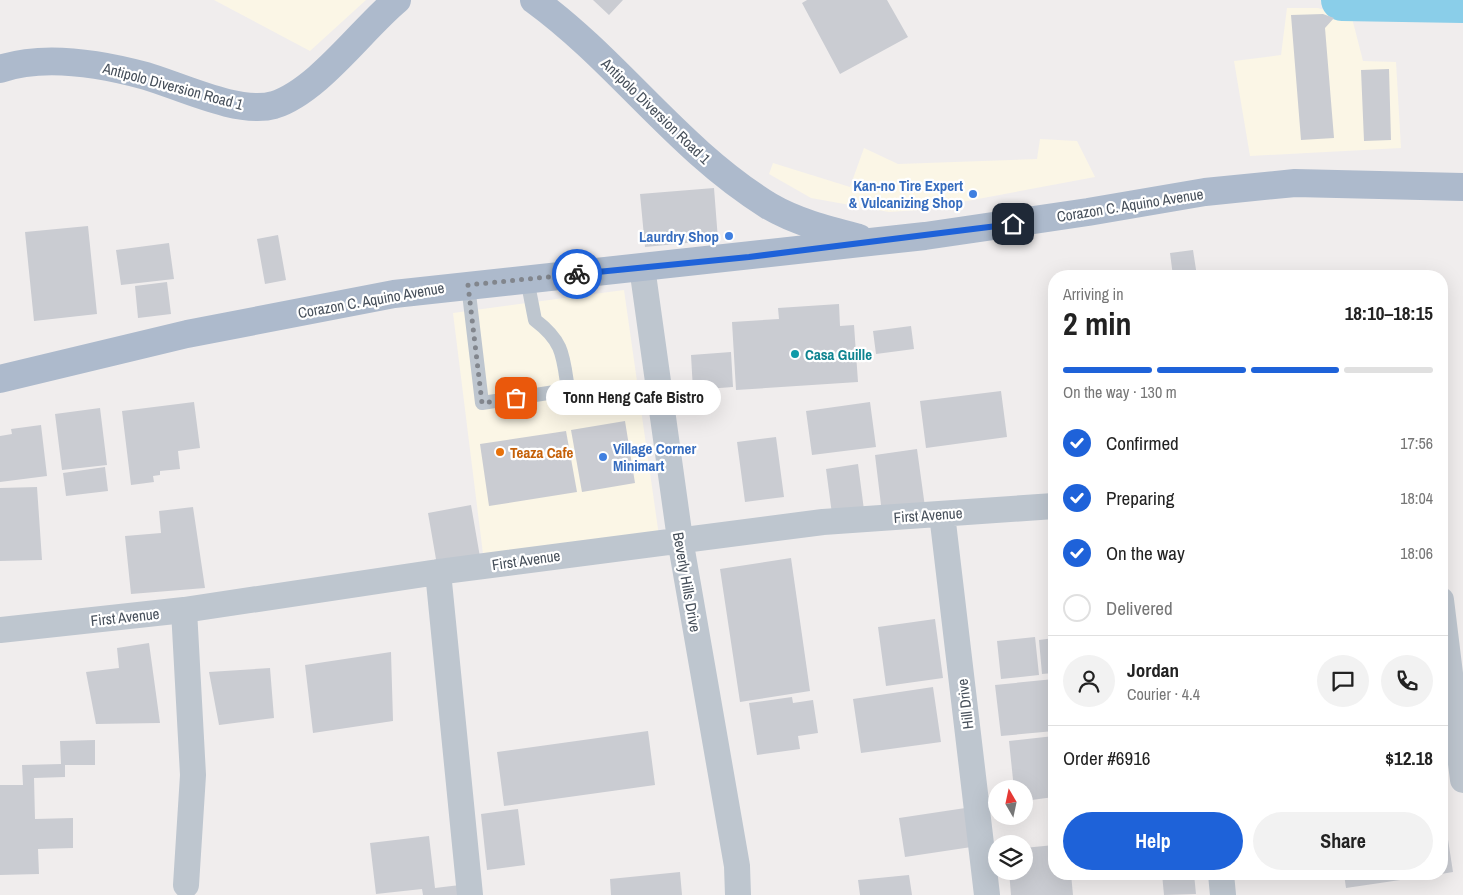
<!DOCTYPE html>
<meta charset="utf-8">
<style>
body{margin:0;font-family:"Archivo Narrow",sans-serif;background:#f2f2f2;color:#222;height:100vh;display:flex;flex-direction:column;font-size:19px;white-space:nowrap}
*{box-sizing:border-box;margin:0}
p{font-size:16px;color:#767676}
.icon{flex:none;width:28px;height:28px;fill:none;stroke:currentColor;stroke-width:2;stroke-linecap:round;stroke-linejoin:round}
.map{position:relative;flex:1;overflow:hidden}
.sheet{position:absolute;left:1048px;top:270px;width:400px;height:610px;display:flex;flex-direction:column;background:#fff;border-radius:20px;box-shadow:0 5px 20px #0002}
.sheet>*{flex:none}
.needle{width:32px;rotate:351deg}
.fabs{position:absolute;left:988px;top:780px;display:grid;gap:10px}
.fabs a{display:grid;place-items:center;width:45px;height:45px;border-radius:50%;background:#fff;box-shadow:0 5px 20px #0002;font-size:25px}
.pin{position:absolute;display:grid;place-items:center;width:42px;height:42px;color:#fff;margin:-21px;border-radius:10px;box-shadow:0 2px 8px #0006}
.courier{position:absolute;display:grid;place-items:center;width:50px;height:50px;margin:-25px;border:4px solid #1e62d9;border-radius:50%;background:#fff;color:#222;box-shadow:0 1px 6px #0007}
.bubble{position:absolute;height:35px;border-radius:18px;background:#fff;box-shadow:0 5px 20px #0002;font-size:16px;font-weight:700;line-height:35px;text-align:center}
.head em{font-style:normal;font-weight:700}
.head div{display:flex;flex-direction:column-reverse}
.head{display:flex;align-items:center;justify-content:space-between;height:85px;padding:0 15px}
h1{font-size:32px;font-weight:700;line-height:38px}
.bar{display:grid;grid-template-columns:repeat(4,1fr);gap:8px 5px;align-content:center;height:60px;padding:0 15px}
.bar i{height:6px;border-radius:4px;background:#e0e0e0}
.bar .current{background:#1e62d9}
.bar p{grid-column:span 4}
.line{display:flex;align-items:center;gap:12px;padding:0 15px;border-top:1px solid #e0e0e0}
.line div{flex:1}
.round{display:grid;place-items:center;flex:none;width:52px;height:52px;border-radius:26px;background:#f2f2f2}
ol{padding:0 15px;list-style:none}
li{display:flex;align-items:center;gap:15px;height:55px}
li p{margin-inline-start:auto}
li .icon{padding:5px;border-radius:50%;background:#1e62d9;color:#fff;stroke-width:4}
li:last-child{color:#767676}
li i{width:28px;height:28px;border:2px solid #e0e0e0;border-radius:50%}
.primary-button{display:flex;gap:10px;margin-top:auto;padding:10px 15px}
.primary-button a{flex:1;height:58px;border-radius:30px;background:#1e62d9;color:#fff;font-size:20px;font-weight:700;line-height:58px;text-align:center}
.primary-button a+a{background:#f2f2f2;color:#222}
.map>svg:first-child{display:block}
</style>
<div class="map">
<svg width="1463" height="895" viewBox="0 0 1463 895">
<rect width="100%" height="100%" fill="#f0eded"/>
<path fill="#fbf6e6" d="M 214,0 L 366,0 L 310,51 Z
M 1287,8 L 1318,8 L 1352,18 L 1363,61 L 1396,62 L 1401,148 L 1250,156 L 1234,61 L 1281,55 Z
M 1040,139 L 1077,141 L 1095,177 L 919,210 L 889,212 L 811,198 L 769,174 L 773,163 L 850,187 L 864,148 L 898,164 L 1037,159 Z
M 624,290 L 659,536 L 484,562 L 453,313 Z"/>
<g fill="none" stroke-linecap="round" stroke-linejoin="round">
<path stroke="#8acee9" stroke-width="42" d="M 1342,0 L 1463,2"/>
</g>
<path fill="#caccd2" d="M 593,0 L 623,0 L 609,15 Z
M 807,0 L 887,0 L 908,37 L 840,74 L 802,3 Z
M 1323,14 L 1334,18 L 1325,28 L 1334,138 L 1301,140 L 1291,15 Z
M 1389,69 L 1391,140 L 1364,141 L 1361,70 Z
M 714,188 L 718,240 L 645,247 L 640,194 Z
M 88,226 L 97,314 L 34,321 L 25,232 Z
M 278,235 L 286,280 L 265,284 L 257,239 Z
M 169,243 L 174,279 L 121,285 L 116,250 Z
M 1193,250 L 1197,276 L 1173,276 L 1170,253 Z
M 167,282 L 171,314 L 138,318 L 135,286 Z
M 839,304 L 840,326 L 854,325 L 858,382 L 736,390 L 732,322 L 779,319 L 778,308 Z
M 1054,315 L 1054,344 L 1053,344 L 1049,316 Z
M 911,326 L 914,349 L 876,354 L 873,331 Z
M 731,352 L 733,387 L 693,390 L 691,355 Z
M 1001,391 L 1007,437 L 926,448 L 920,401 Z
M 194,402 L 200,448 L 178,451 L 180,469 L 160,471 L 160,475 L 153,476 L 154,482 L 131,485 L 122,411 Z
M 870,402 L 876,447 L 812,455 L 806,411 Z
M 100,408 L 107,465 L 62,470 L 55,414 Z
M 625,421 L 635,483 L 582,492 L 571,430 Z
M 41,425 L 47,476 L 0,482 L 0,436 L 12,434 L 11,429 Z
M 566,431 L 577,492 L 489,506 L 480,444 Z
M 776,437 L 784,497 L 745,502 L 737,442 Z
M 917,449 L 925,507 L 882,513 L 875,455 Z
M 858,464 L 864,510 L 832,514 L 826,469 Z
M 105,467 L 108,491 L 66,496 L 63,473 Z
M 37,487 L 42,560 L 0,561 L 0,488 Z
M 471,505 L 480,557 L 437,565 L 428,513 Z
M 193,507 L 205,588 L 131,594 L 125,536 L 161,533 L 159,511 Z
M 791,558 L 810,691 L 740,702 L 720,569 Z
M 935,619 L 943,678 L 886,686 L 878,627 Z
M 1035,637 L 1039,675 L 1001,679 L 997,641 Z
M 1054,638 L 1054,673 L 1042,674 L 1039,640 Z
M 149,643 L 160,723 L 96,724 L 86,672 L 119,668 L 117,648 Z
M 391,652 L 393,721 L 313,733 L 305,665 Z
M 270,668 L 274,718 L 219,725 L 209,672 Z
M 1054,679 L 1054,731 L 1001,736 L 995,685 Z
M 933,687 L 941,742 L 861,753 L 853,699 Z
M 792,697 L 793,703 L 813,700 L 818,733 L 798,736 L 800,749 L 757,755 L 749,703 Z
M 648,731 L 655,785 L 504,806 L 497,752 Z
M 1054,736 L 1054,797 L 1024,801 L 1024,789 L 1014,789 L 1009,741 Z
M 95,740 L 95,765 L 65,765 L 65,777 L 34,778 L 35,819 L 73,818 L 73,848 L 38,849 L 39,874 L 0,875 L 0,785 L 23,785 L 22,765 L 61,764 L 60,741 Z
M 972,807 L 978,846 L 905,857 L 899,818 Z
M 1441,807 L 1443,807 L 1453,872 L 1441,874 Z
M 518,809 L 525,865 L 487,870 L 481,814 Z
M 429,836 L 435,888 L 460,885 L 461,895 L 423,895 L 422,889 L 376,894 L 370,843 Z
M 1054,845 L 1054,874 L 1071,874 L 1073,895 L 1011,895 L 1009,871 L 1024,871 L 1024,848 Z
M 680,872 L 682,895 L 611,895 L 610,879 Z
M 1162,874 L 1194,874 L 1196,894 L 1164,895 Z
M 1344,874 L 1434,874 L 1434,875 L 1346,888 Z
M 909,875 L 912,895 L 860,895 L 858,880 Z"/>
<g fill="none" stroke-linecap="round" stroke-linejoin="round">
<path stroke="#bec6cf" stroke-width="14" d="M 468,285 L 482,403 L 568,390 C 563,356 564,342 535,320 L 527,279"/>
<path stroke="#bec6cf" stroke-width="26" d="M 642,267 L 680,539 L 737,866 L 738,895
M 942,514 L 987,895
M 438,572 L 470,895
M 1441,600 L 1463,780
M 184,610 L 193,775 L 186,885
M 0,630 L 184,610 L 438,572 L 823,522 L 1054,506
M 1221,874 L 1223,895"/>
<path stroke="#adbacc" stroke-width="28" d="M 534,0 C 619,62 677,149 769,206 C 796,222 828,230 859,238
M 0,69 C 44,54 102,64 146,76 C 180,86 239,115 274,105 C 318,91 361,30 397,0
M 0,379 L 187,334 L 394,294 L 925,236 L 1088,212 L 1205,192 L 1295,183 L 1463,187"/>
</g>
<g fill="none" stroke-linecap="round" stroke-linejoin="round">
<path stroke="#82868d" stroke-width="5" stroke-dasharray="0 9" d="M 516,398 L 482,403 L 468,285 L 577,274"/>
<path stroke="#1e62d9" stroke-width="6" d="M 577,274 L 749,257 L 1013,224"/>
</g>
<g fill="#3f7fe0" stroke="#fff" stroke-width="2">
<circle cx="973" cy="194" r="5"/>
<circle cx="729" cy="236" r="5"/>
<circle cx="603" cy="457" r="5"/>
</g>
<circle fill="#0f9aa8" stroke="#fff" stroke-width="2" cx="795" cy="354" r="5"/>
<circle fill="#e8710a" stroke="#fff" stroke-width="2" cx="500" cy="452" r="5"/>
<g text-anchor="middle" dominant-baseline="central" stroke-width="4.5" stroke-linejoin="round" paint-order="stroke">
<g font-size="15" fill="#464f5a" stroke="#fff">
<text transform="translate(173 86) rotate(15)">Antipolo Diversion Road 1</text>
<text transform="translate(656 111) rotate(44)">Antipolo Diversion Road 1</text>
<text transform="translate(1130 205) rotate(-9)">Corazon C. Aquino Avenue</text>
<text transform="translate(371 300) rotate(-10)">Corazon C. Aquino Avenue</text>
<text transform="translate(928 515) rotate(-4)">First Avenue</text>
<text transform="translate(526 560) rotate(-8)">First Avenue</text>
<text transform="translate(687 582) rotate(80)">Beverly Hills Drive</text>
<text transform="translate(125 617) rotate(-6)">First Avenue</text>
<text transform="translate(965 704) rotate(-97)">Hill Drive</text>
</g>
<g font-size="15" font-weight="bold" fill="#366cbe" stroke="#fff" text-anchor="end">
<text x="963" y="185">Kan-no Tire Expert<tspan x="963" dy="17">&amp; Vulcanizing Shop</tspan></text>
<text x="719" y="236">Laurdry Shop</text>
<text x="613" y="448" text-anchor="start">Village Corner<tspan x="613" dy="17">Minimart</tspan></text>
</g>
<g font-size="15" font-weight="bold" fill="#0d838f" stroke="#fff" text-anchor="start">
<text x="805" y="354">Casa Guille</text>
</g>
<g font-size="15" font-weight="bold" fill="#c56008" stroke="#fff" text-anchor="start">
<text x="510" y="452">Teaza Cafe</text>
</g>
</g>
</svg>
<div class="fabs">
<a><svg class="needle" viewBox="-14 -14 28 28"><path d="M0-13l5 13h-10z" fill="#e53935"/><path d="M0 13l5-13h-10z" fill="#767676"/></svg></a>
<a><svg class="icon" aria-label="layers" viewBox="0 0 24 24"><path d="M12 4l9 5-9 5-9-5zM3 14l9 5 9-5"/></svg></a>
</div>
<div class="pin" style="left:516px;top:398px;background:#ea580c"><svg class="icon" aria-label="bag" viewBox="0 0 24 24"><path d="M5 8h14l-1 12H6zM9 8a3 3 0 0 1 6 0"/></svg></div>
<div class="pin" style="left:1013px;top:224px;background:#1f2937"><svg class="icon" aria-label="home" viewBox="0 0 24 24"><path d="M3 11l9-7 9 7M6 9v11h12V9"/></svg></div>
<div class="courier" style="left:577px;top:274px"><svg class="icon" aria-label="bike" viewBox="0 0 24 24"><circle cx="6" cy="16" r="4"/><circle cx="18" cy="16" r="4"/><path d="M6 16l4-8h5l3 8M10 8l3 8H6M13 5h3"/></svg></div>
<div class="bubble" style="left:546px;top:380px;width:175px">Tonn Heng Cafe Bistro</div>
<section class="sheet">
<div class="head"><div><h1>2 min</h1><p>Arriving in</p></div><em>18:10–18:15</em></div>
<div class="bar"><i class="current"></i><i class="current"></i><i class="current"></i><i></i><p>On the way · 130 m</p></div>
<ol>
<li><svg class="icon" aria-label="check" viewBox="0 0 24 24"><path d="M5 12l5 5 9-10"/></svg>Confirmed<p>17:56</p></li>
<li><svg class="icon" aria-label="check" viewBox="0 0 24 24"><path d="M5 12l5 5 9-10"/></svg>Preparing<p>18:04</p></li>
<li><svg class="icon" aria-label="check" viewBox="0 0 24 24"><path d="M5 12l5 5 9-10"/></svg>On the way<p>18:06</p></li>
<li><i></i>Delivered</li>
</ol>
<div class="line" style="height:90px"><a class="round"><svg class="icon" aria-label="person" viewBox="0 0 24 24"><circle cx="12" cy="8" r="4"/><path d="M4 21q1-7 8-7t8 7"/></svg></a><div><b>Jordan</b><p>Courier · 4.4</p></div><a class="round"><svg class="icon" aria-label="chat" viewBox="0 0 24 24"><path d="M4 5h16v11H9l-5 4z"/></svg></a><a class="round"><svg class="icon" aria-label="phone" viewBox="0 0 24 24"><path d="M5 4h4l2 5-3 2q2 4 5 5l2-3 5 2v4C11 20 4 13 5 4z"/></svg></a></div>
<div class="line" style="height:65px"><div>Order #6916</div><b>$12.18</b></div>
<div class="primary-button"><a>Help</a><a>Share</a></div>
</section>
</div>
